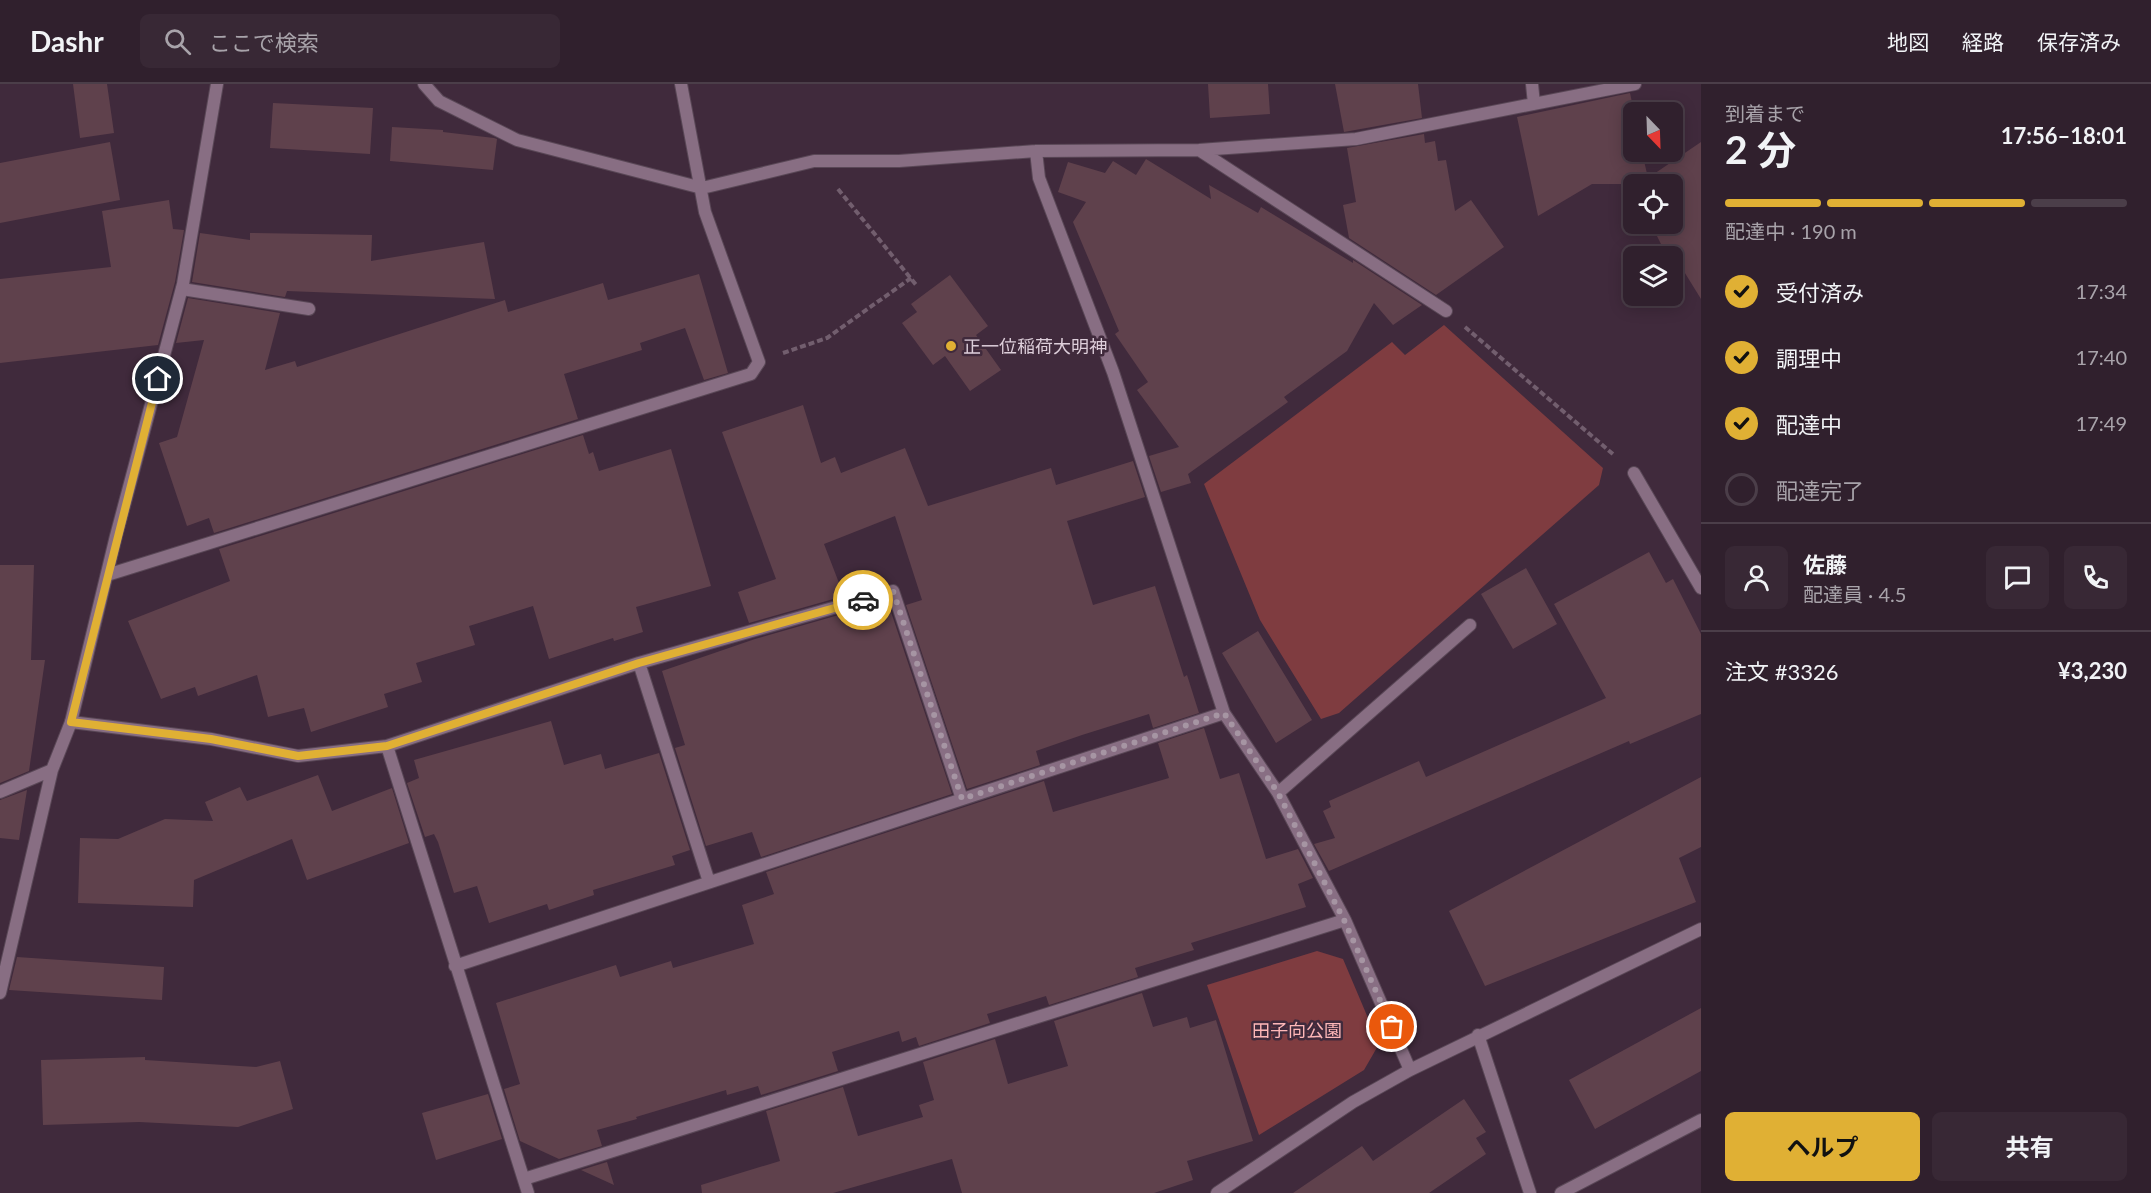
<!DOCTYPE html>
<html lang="ja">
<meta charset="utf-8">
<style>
body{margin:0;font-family:Lato,"Noto Sans JP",sans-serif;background:#382835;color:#f1f3f6;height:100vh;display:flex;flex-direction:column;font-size:22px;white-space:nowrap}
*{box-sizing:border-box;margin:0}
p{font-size:20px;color:#a8a3aa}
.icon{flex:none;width:33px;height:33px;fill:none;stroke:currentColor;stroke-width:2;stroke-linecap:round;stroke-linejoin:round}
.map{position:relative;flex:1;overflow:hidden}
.panel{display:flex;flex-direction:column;background:#30202d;width:450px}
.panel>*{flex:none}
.needle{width:39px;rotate:157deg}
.fabs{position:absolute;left:1623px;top:18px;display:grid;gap:12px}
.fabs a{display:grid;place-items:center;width:60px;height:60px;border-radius:9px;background:#30202d;box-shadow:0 3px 15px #0003,0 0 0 2px #4b3e49;font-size:30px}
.pin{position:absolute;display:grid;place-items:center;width:51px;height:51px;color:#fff;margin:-26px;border:3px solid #fff;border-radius:50%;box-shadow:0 2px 6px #0007}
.courier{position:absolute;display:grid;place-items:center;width:60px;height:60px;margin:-30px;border:4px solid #e0b034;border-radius:50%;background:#fff;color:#222;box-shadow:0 2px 8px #0007}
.overview em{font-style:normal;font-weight:700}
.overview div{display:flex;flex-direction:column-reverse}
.overview{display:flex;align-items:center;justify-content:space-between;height:102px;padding:0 24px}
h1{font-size:39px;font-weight:700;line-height:45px}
.bar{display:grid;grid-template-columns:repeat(4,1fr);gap:9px 6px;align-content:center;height:72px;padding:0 24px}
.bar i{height:8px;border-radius:4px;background:#4b3e49}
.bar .current{background:#e0b034}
.bar p{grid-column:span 4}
.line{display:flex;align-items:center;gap:15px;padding:0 24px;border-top:2px solid #4b3e49}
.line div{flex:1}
.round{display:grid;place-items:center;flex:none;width:63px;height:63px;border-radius:9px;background:#382835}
ol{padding:0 24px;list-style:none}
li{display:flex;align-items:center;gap:18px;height:66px}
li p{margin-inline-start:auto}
li .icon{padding:6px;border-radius:50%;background:#e0b034;color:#111;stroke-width:4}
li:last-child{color:#a8a3aa}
li i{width:33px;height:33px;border:3px solid #4b3e49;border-radius:50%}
.cta{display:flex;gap:12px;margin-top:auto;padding:12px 24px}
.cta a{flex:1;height:69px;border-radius:9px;background:#e0b034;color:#111;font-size:24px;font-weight:700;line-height:69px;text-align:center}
.cta a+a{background:#382835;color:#f1f3f6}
header{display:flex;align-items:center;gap:36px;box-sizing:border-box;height:84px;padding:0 30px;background:#30202d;border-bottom:2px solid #4b3e49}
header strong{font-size:28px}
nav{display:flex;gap:33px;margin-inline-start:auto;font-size:21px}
.search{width:420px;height:54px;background:#382835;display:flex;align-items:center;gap:15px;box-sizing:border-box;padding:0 21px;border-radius:9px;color:#a8a3aa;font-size:22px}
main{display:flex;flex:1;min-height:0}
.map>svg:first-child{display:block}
</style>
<header>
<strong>Dashr</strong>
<div class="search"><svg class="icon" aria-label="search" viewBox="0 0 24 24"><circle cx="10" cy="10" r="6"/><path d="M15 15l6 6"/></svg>ここで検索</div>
<nav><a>地図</a><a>経路</a><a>保存済み</a></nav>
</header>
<main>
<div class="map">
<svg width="1701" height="1109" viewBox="0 0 1701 1109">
<rect width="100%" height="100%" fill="#402a3c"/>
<path fill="#7f3c40" d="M 1444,241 L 1603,384 L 1599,401 L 1339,629 L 1321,635 L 1260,536 L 1204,400 L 1392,258 L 1405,271 Z
M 1317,867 L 1343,875 L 1379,960 L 1364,986 L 1259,1051 L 1207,901 Z"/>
<path fill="#5f414c" d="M 73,0 L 107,0 L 114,49 L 80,54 Z
M 1208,0 L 1268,0 L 1270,30 L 1210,34 Z
M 1335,0 L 1418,0 L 1422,34 L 1344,48 Z
M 1630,9 L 1634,28 L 1634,68 L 1642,68 L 1648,94 L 1701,58 L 1701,215 L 1667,160 L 1662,162 L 1651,140 L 1672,140 L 1672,100 L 1592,100 L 1538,132 L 1517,33 Z
M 273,19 L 373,24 L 370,70 L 270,64 Z
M 392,43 L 443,46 L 443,48 L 494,54 L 497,55 L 493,86 L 390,77 Z
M 1424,50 L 1425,59 L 1435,57 L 1438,77 L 1446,76 L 1455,127 L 1471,116 L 1504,163 L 1436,211 L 1349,154 L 1343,121 L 1356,118 L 1347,64 Z
M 110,58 L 120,116 L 0,139 L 0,79 Z
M 1146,75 L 1211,115 L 1209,101 L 1258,129 L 1261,123 L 1353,179 L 1353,176 L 1422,221 L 1393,241 L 1374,219 L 1347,267 L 1284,313 L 1288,318 L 1188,390 L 1191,399 L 1161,408 L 1149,372 L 1179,363 L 1137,306 L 1148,298 L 1115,250 L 1119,247 L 1073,138 L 1086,118 L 1058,108 L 1068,78 L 1105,89 L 1113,77 L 1136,91 Z
M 169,116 L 173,145 L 184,146 L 175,198 L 158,261 L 0,279 L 0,195 L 111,183 L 102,127 Z
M 200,149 L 250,156 L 250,149 L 372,151 L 371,177 L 484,158 L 495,215 L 287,207 L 285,213 L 192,198 Z
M 699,190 L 728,289 L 704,296 L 685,244 L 640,259 L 642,266 L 564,290 L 578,335 L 214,449 L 209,434 L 187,442 L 159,359 L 177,353 L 204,256 L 176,259 L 188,214 L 280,229 L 265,286 L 295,277 L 297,283 L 505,216 L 508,228 L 603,199 L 608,216 Z
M 950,191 L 988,242 L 976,251 L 1001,286 L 970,307 L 945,272 L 933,281 L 902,239 L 917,228 L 911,220 Z
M 803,321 L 821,379 L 835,373 L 841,389 L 905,364 L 928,422 L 1051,384 L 1056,401 L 1133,377 L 1145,413 L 1067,437 L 1093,521 L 1155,502 L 1184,593 L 1187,591 L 1199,629 L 1153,644 L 1149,630 L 1082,651 L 1036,667 L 1040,681 L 967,705 L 906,521 L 922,516 L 895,432 L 824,460 L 844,512 L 749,539 L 738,508 L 776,495 L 722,348 Z
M 583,351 L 589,370 L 593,368 L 599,387 L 671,365 L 711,502 L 636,523 L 643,548 L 614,557 L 613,554 L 549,575 L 533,522 L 469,542 L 475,561 L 416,579 L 422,598 L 384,610 L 388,623 L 311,648 L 304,624 L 268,633 L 257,591 L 198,612 L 195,603 L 161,615 L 128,537 L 230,497 L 219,465 Z
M 1649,468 L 1666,499 L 1673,495 L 1701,550 L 1701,630 L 1630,660 L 1629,657 L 1329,787 L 1314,760 L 1335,754 L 1323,727 L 1331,723 L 1329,717 L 1419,677 L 1426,693 L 1606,614 L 1554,520 Z
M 0,481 L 34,481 L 31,576 L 45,576 L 29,687 L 0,699 Z
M 1526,484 L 1557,540 L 1513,565 L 1481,510 Z
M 890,525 L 952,710 L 761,773 L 752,748 L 706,762 L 675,664 L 685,661 L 662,587 L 755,555 L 849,528 L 852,537 Z
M 1258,547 L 1312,636 L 1276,659 L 1222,569 Z
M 551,637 L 564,681 L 601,670 L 605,685 L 659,669 L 690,766 L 672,772 L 675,781 L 593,806 L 594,811 L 549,826 L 547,820 L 489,839 L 477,802 L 454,809 L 438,758 L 434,750 L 425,753 L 407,699 L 419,694 L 414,676 Z
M 1204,644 L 1220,695 L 1239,689 L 1266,775 L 1298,765 L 1313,794 L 1298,800 L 1306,823 L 1191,859 L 1194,866 L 1135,884 L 1138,893 L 1049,921 L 1046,912 L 987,930 L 990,939 L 919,962 L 916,953 L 902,958 L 899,947 L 832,968 L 838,987 L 761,1011 L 758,1002 L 727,1011 L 726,1006 L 636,1033 L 637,1035 L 597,1046 L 602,1062 L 559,1075 L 520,1057 L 504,1005 L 520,1000 L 496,919 L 616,881 L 620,893 L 671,877 L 673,884 L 754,860 L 742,821 L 774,810 L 766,788 L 1044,697 L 1053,728 L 1169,694 L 1158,659 Z
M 318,691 L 332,727 L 392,704 L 409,759 L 307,796 L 292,755 L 194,796 L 193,823 L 78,819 L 80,754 L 118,755 L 165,735 L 213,737 L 205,718 L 240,703 L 247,717 Z
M 1701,693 L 1701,763 L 1679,774 L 1696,818 L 1485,902 L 1449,827 Z
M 27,706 L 19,756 L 0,754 L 0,716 Z
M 17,873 L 164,883 L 162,916 L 9,906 Z
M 1142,909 L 1153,943 L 1187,933 L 1190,944 L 1216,936 L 1253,1057 L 1187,1077 L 1193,1096 L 1154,1109 L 962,1109 L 952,1075 L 833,1109 L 702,1109 L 701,1101 L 780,1077 L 766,1027 L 843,1003 L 858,1052 L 923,1033 L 919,1021 L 934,1016 L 923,978 L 995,955 L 1008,1000 L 1068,982 L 1054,937 Z
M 1701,924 L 1701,987 L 1595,1045 L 1569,996 Z
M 145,973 L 145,976 L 256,983 L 280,977 L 293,1025 L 238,1043 L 139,1038 L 43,1041 L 41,976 Z
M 488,1010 L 502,1055 L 436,1076 L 422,1029 Z
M 1464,1015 L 1486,1048 L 1476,1054 L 1486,1070 L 1429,1109 L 1293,1109 L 1362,1062 L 1373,1077 Z
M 607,1078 L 614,1101 L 581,1086 Z"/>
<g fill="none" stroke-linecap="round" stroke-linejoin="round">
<g stroke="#594756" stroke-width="14">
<path id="minor" d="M 424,0 L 439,17 L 517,56 L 702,104 L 814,77 L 899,77 L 1036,67 L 1199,66 L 1356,55 L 1635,0
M 1532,0 L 1534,20
M 1199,66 L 1446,227
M 1036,67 L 1039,94 L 1113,288 L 1224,629 L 1278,709 L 1345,836 L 1410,986
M 182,205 L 309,225
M 1634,389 L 1701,504
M 107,491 L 751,290 L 759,278 L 705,128 L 681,0
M 639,579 L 709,798
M 71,638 L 211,655 L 298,672 L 387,662 L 639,579 L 893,507 L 962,715
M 387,662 L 528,1109
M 1278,709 L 1470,541
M 455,882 L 1224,629
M 1478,951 L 1530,1109
M 524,1095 L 1345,836
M 1217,1109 L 1353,1018 L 1410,986 L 1701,845
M 1561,1109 L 1701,1036"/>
</g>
<g stroke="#594756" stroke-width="14">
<path id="tertiary" d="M 0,708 L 52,686
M 0,909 L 52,686 L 71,638 L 116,452 L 183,200 L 217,0"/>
</g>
<path stroke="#725e6e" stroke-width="4" stroke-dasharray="6 3" stroke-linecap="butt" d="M 838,105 L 917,202
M 1465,243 L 1614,371
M 783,269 L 827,254 L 911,194"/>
<use href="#minor" stroke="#886e83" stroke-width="12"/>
<use href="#tertiary" stroke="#886e83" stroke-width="12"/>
</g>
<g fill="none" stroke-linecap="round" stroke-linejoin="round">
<path stroke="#a695a3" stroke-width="6" stroke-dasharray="0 10.8" d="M 863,516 L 893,507 L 962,715 L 1224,629 L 1278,709 L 1344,836 L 1392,943"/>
<path stroke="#e0b034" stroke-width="8" d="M 158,295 L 71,638 L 211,655 L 298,672 L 387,662 L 639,579 L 863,516"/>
</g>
<circle fill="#e0b034" stroke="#402a3c" stroke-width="2" cx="951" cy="262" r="6"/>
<g text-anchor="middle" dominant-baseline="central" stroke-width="5" stroke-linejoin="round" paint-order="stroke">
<g font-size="18" fill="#ddceda" stroke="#402a3c" text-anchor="start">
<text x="963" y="262">正一位稲荷大明神</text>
</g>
<g font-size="18" fill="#feb7b8" stroke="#402a3c">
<text x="1297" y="946">田子向公園</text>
</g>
</g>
</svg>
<div class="fabs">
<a><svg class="needle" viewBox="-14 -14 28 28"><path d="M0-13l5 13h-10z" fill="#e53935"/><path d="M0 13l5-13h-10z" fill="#a8a3aa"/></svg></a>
<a><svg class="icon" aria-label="locate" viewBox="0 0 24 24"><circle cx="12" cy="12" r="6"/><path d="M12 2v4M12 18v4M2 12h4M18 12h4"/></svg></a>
<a><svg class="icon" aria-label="layers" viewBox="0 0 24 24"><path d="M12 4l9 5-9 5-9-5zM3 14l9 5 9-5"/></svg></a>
</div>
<div class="pin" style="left:1392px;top:943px;background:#ea580c"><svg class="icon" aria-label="bag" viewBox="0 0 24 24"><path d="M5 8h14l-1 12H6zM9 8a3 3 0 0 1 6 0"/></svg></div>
<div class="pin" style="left:158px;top:295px;background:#1f2937"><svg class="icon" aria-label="home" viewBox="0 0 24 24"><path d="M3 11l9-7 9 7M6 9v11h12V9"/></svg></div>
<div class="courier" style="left:863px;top:516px"><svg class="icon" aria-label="car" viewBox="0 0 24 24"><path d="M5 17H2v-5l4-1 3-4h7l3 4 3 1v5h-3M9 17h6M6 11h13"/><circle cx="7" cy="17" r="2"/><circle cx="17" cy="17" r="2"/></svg></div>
</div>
<section class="panel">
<div class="overview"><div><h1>2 分</h1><p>到着まで</p></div><em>17:56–18:01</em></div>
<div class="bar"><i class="current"></i><i class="current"></i><i class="current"></i><i></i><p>配達中 · 190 m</p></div>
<ol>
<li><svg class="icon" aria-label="check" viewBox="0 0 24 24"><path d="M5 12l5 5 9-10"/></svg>受付済み<p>17:34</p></li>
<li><svg class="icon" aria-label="check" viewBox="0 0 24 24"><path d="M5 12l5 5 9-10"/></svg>調理中<p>17:40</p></li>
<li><svg class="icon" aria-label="check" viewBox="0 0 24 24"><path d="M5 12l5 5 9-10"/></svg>配達中<p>17:49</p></li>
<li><i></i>配達完了</li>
</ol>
<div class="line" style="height:108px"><a class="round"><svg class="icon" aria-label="person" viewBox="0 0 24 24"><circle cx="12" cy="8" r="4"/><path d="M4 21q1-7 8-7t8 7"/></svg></a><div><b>佐藤</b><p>配達員 · 4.5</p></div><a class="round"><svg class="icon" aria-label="chat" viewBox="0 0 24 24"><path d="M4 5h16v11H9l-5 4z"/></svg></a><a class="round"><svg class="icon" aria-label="phone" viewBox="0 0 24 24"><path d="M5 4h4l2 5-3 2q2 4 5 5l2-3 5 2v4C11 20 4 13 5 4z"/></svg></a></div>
<div class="line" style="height:78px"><div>注文 #3326</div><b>¥3,230</b></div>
<div class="cta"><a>ヘルプ</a><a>共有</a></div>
</section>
</main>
